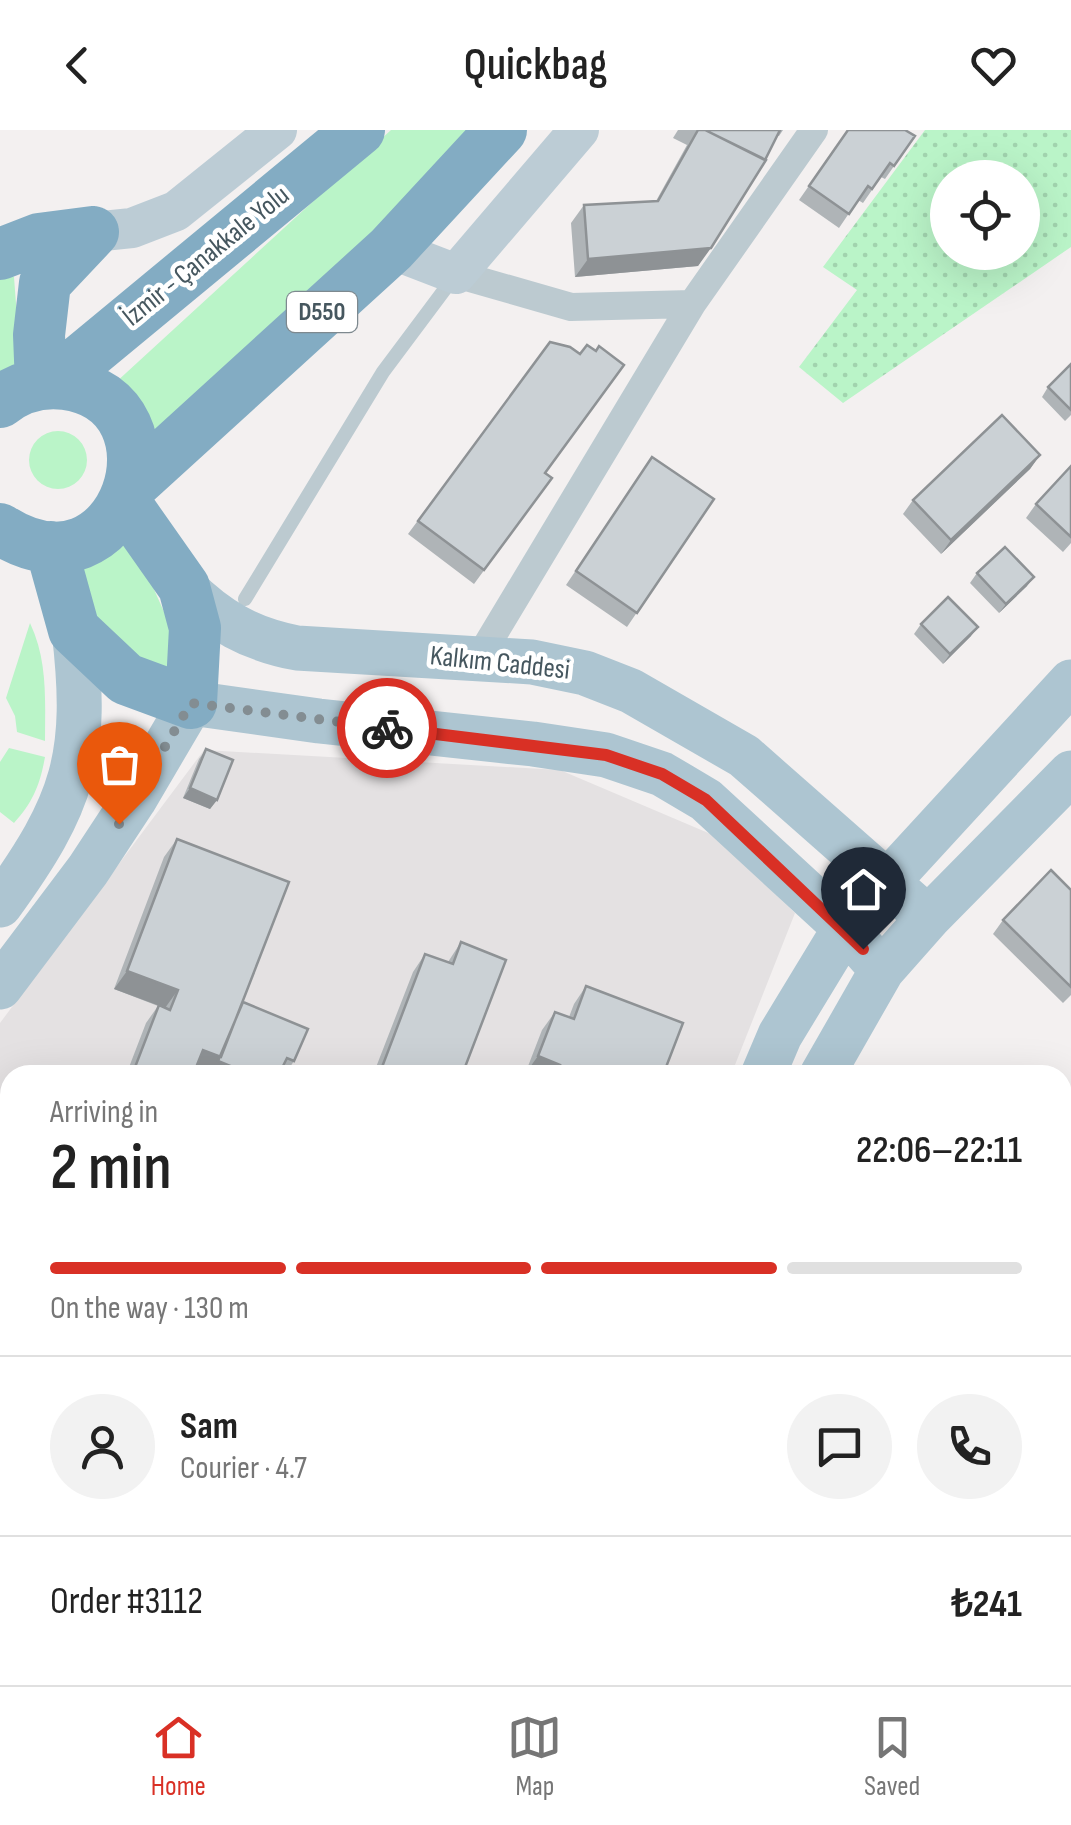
<!DOCTYPE html>
<meta charset="utf-8">
<style>
body{margin:0;font-family:"Sofia Sans Condensed",sans-serif;background:#f2f2f2;color:#222;height:100vh;display:flex;flex-direction:column;font-size:38px;white-space:nowrap}
*{box-sizing:border-box;margin:0}
p{font-size:32px;color:#767676}
.icon{flex:none;width:55px;height:55px;fill:none;stroke:currentColor;stroke-width:2;stroke-linecap:round;stroke-linejoin:round}
.map{position:relative;flex:1;overflow:hidden}
.side{position:absolute;left:0px;top:935px;width:1072px;height:620px;display:flex;flex-direction:column;background:#fff;border-radius:30px 30px 0 0;box-shadow:0 10px 40px #0002}
.side>*{flex:none}
.tools{position:absolute;left:930px;top:30px;display:grid;gap:20px}
.tools a{display:grid;place-items:center;width:110px;height:110px;border-radius:50%;background:#fff;box-shadow:0 10px 40px #0002;font-size:50px}
.pin{position:absolute;display:grid;place-items:center;width:85px;height:85px;color:#fff;margin:-102px -42px;border-radius:50% 50% 50% 0;rotate:-45deg;box-shadow:0 0 10px #0007}
.pin .icon{rotate:45deg}
.courier{position:absolute;display:grid;place-items:center;width:100px;height:100px;margin:-50px;border:8px solid #d93025;border-radius:50%;background:#fff;color:#222;box-shadow:0 2px 12px #0007}
.summary em{font-style:normal;font-weight:600}
.summary div{display:flex;flex-direction:column-reverse}
.summary{display:flex;align-items:center;justify-content:space-between;height:170px;padding:0 50px}
h1{font-size:65px;font-weight:600;line-height:75px}
.bar{display:grid;grid-template-columns:repeat(4,1fr);gap:15px 10px;align-content:center;height:120px;padding:0 50px}
.bar i{height:12px;border-radius:8px;background:#e0e0e0}
.bar .on{background:#d93025}
.bar p{grid-column:span 4}
.line{display:flex;align-items:center;gap:25px;padding:0 50px;border-top:2px solid #e0e0e0}
.line div{flex:1}
.round{display:grid;place-items:center;flex:none;width:105px;height:105px;border-radius:52px;background:#f2f2f2}
header{display:flex;justify-content:space-between;align-items:center;height:130px;padding:0 50px;background:#fff;font-size:45px;font-weight:600}
.tab-bar{display:flex;justify-content:space-around;align-items:center;height:140px;border-top:2px solid #e0e0e0;background:#fff;font-size:28px;color:#767676}
.tab-bar a{display:grid;justify-items:center;gap:5px}
.tab-bar .on{color:#d93025}
.map>svg:first-child{display:block}
</style>
<header><svg class="icon" aria-label="back" viewBox="0 0 24 24"><path d="M15 5l-7 7 7 7"/></svg>Quickbag<svg class="icon" aria-label="heart" viewBox="0 0 24 24"><path d="M12 20l-8-8c-3-5 5-10 8-4 3-6 11-1 8 4z"/></svg></header>
<div class="map">
<svg width="1071" height="1555" viewBox="0 0 1071 1555">
<defs>
<pattern id="park-dots" width="8" height="8" patternUnits="userSpaceOnUse" patternTransform="scale(2.5)"><rect width="8" height="8" fill="#baf4c8"/><path d="M2 2h.1M6 6h.1" fill="none" stroke="#a1d3ae" stroke-width="1.8" stroke-linecap="round"/></pattern>
</defs>
<rect width="100%" height="100%" fill="#f3f0f0"/>
<path fill="#e4e1e2" d="M 204,620 L 560,640 L 713,705 L 795,783 L 731,945 L 10,945 L 10,1293 L 0,1287 L 0,893 Z"/>
<path fill="#baf4c8" d="M 391,0 L 480,0 L 465,18 L 150,305 L 114,254 Z
M 7,142 L 14,147 L 21,240 L 0,250 L 0,144 Z
M29 330a29 29 0 1 1 58 0a29 29 0 1 1-58 0Z
M 128,401 L 173,502 L 169,546 L 118,529 L 67,444 Z
M 30,493 C 48,531 45,570 45,611 L 17,602 L 15,586 L 6,568 Z
M 9,618 L 45,627 C 40,655 33,672 14,693 L 0,682 L 0,632 Z"/>
<path fill="url(#park-dots)" fill-rule="evenodd" d="M 925,0 L 1071,0 L 1071,117 L 843,273 L 799,237 L 857,160 L 823,137 ZM 948,48 L 1022,48 L 1022,122 L 948,122 Z"/>
<g fill="none" stroke-linecap="round" stroke-linejoin="round">
<path stroke="#bccad0" stroke-width="14" d="M 245,469 L 383,242 L 454,147
M 170,1545 L 184,1555"/>
<path stroke="#bccad0" stroke-width="28" d="M 456,144 L 571,177 L 692,174
M 479,528 L 692,174 L 814,0
M 1062,1257 L 1071,1238
M 0,1309 L 10,1316
M 1062,1340 L 1071,1349
M 351,1545 L 365,1555
M 154,1555 L 161,1545
M 950,1555 L 954,1545"/>
<path stroke="#bcccd5" stroke-width="40" d="M 93,102 L 132,98 L 176,81 L 277,0
M 391,119 L 456,144 L 579,0"/>
<path stroke="#adc5d1" stroke-width="45" d="M 184,457 C 218,491 250,509 297,518 L 532,532 L 585,543 L 631,561 L 744,626 L 928,788
M 0,775 C 74,673 89,626 74,500
M 0,857 L 88,740 L 134,670 L 191,573 L 319,591 L 533,614 L 606,625 L 662,644 L 706,670 L 845,798 L 882,840
M 763,945 L 780,905 L 845,798 L 1071,552
M 822,945 L 882,840 L 928,788 L 1071,643
M 528,1555 L 532,1545
M 591,1555 L 595,1545"/>
<path stroke="#83acc3" stroke-width="52" d="M 0,124 L 39,109 L 93,102
M 53,253 L 359,0
M 41,254 L 39,205 L 45,153 L 93,102
M 0,272 C 19,257 41,251 65,254 C 191,271 126,480 0,399
M 133,354 L 391,119 L 501,0
M 51,417 L 74,500 L 126,549 L 191,573 L 195,498 L 184,457 L 125,373"/>
</g>
<path fill="#afb4b7" d="M 678,0 L 783,0 L 779,6 L 777,6 L 698,136 L 575,147 L 571,93 L 584,75 L 656,71 L 687,15 L 673,8 Z
M 848,0 L 915,6 L 885,49 L 881,47 L 863,73 L 858,70 L 839,98 L 799,70 Z
M 550,212 L 580,224 L 545,343 L 552,348 L 474,454 L 408,404 Z
M 1071,234 L 1071,285 L 1065,291 L 1042,267 L 1048,257 Z
M 1040,325 L 1030,339 L 941,424 L 903,384 L 913,370 Z
M 652,327 L 714,369 L 627,497 L 566,455 Z
M 1071,336 L 1071,413 L 1063,422 L 1026,388 L 1036,374 Z
M 977,443 L 1027,456 L 999,483 L 970,453 Z
M 921,494 L 971,506 L 943,534 L 914,504 Z
M 206,619 L 217,670 L 210,679 L 183,668 L 199,629 Z
M 177,709 L 242,872 L 294,931 L 288,940 L 208,945 L 195,940 L 193,945 L 126,945 L 146,893 L 158,876 L 114,859 L 164,727 Z
M 1071,760 L 1071,865 L 1063,873 L 993,804 L 1003,790 Z
M 461,812 L 462,945 L 373,945 L 413,842 L 425,824 L 448,832 Z
M 586,856 L 663,945 L 525,944 L 542,900 L 555,882 L 569,887 L 574,874 Z
M 200,1545 L 320,1545 L 334,1555 L 205,1555 L 197,1549 Z
M 673,1545 L 739,1545 L 753,1555 L 670,1555 Z"/>
<path fill="#8e9295" d="M 711,118 L 698,136 L 575,147 L 588,129 Z
M 1040,325 L 1030,339 L 941,424 L 951,410 Z
M 1034,447 L 1027,456 L 999,483 L 1006,474 Z
M 978,497 L 971,506 L 943,534 L 950,524 Z
M 190,658 L 217,670 L 210,679 L 183,668 Z
M 127,841 L 178,860 L 165,878 L 114,859 Z
M 203,920 L 221,927 L 252,945 L 208,945 L 190,938 Z
M 538,926 L 560,935 L 553,945 L 525,944 Z"/>
<path fill="#cbd1d5" stroke="#8e9295" stroke-width="2.5" d="M 698,0 L 705,0 L 766,30 L 711,118 L 588,129 L 584,75 L 658,71 Z
M 705,0 L 780,0 L 765,30 Z
M 848,0 L 905,0 L 915,6 L 894,36 L 890,33 L 872,59 L 868,56 L 849,84 L 809,56 Z
M 550,212 L 570,217 L 580,224 L 587,215 L 596,221 L 599,216 L 624,235 L 545,343 L 552,348 L 484,440 L 418,391 Z
M 1071,234 L 1071,280 L 1048,257 Z
M 1002,285 L 1040,325 L 951,410 L 913,370 Z
M 652,327 L 714,369 L 637,483 L 576,441 Z
M 1071,336 L 1071,407 L 1036,374 Z
M 1005,417 L 1034,447 L 1006,474 L 977,443 Z
M 948,467 L 978,497 L 950,524 L 921,494 Z
M 206,619 L 233,630 L 217,670 L 190,658 Z
M 177,709 L 289,752 L 221,927 L 203,920 L 193,945 L 132,945 L 159,875 L 170,880 L 178,860 L 127,841 Z
M 1051,740 L 1071,760 L 1071,857 L 1003,790 Z
M 461,812 L 506,830 L 462,945 L 379,945 L 425,824 L 453,834 Z
M 586,856 L 683,893 L 663,945 L 556,945 L 560,935 L 538,926 L 555,882 L 574,889 Z
M 243,872 L 308,899 L 294,931 L 287,928 L 282,938 L 299,945 L 252,945 L 218,931 Z
M 0,1431 L 10,1439 L 10,1451 L 0,1464 Z
M 211,1545 L 274,1545 L 267,1555 L 225,1555 Z
M 274,1545 L 320,1545 L 334,1555 L 267,1555 Z
M 678,1545 L 739,1545 L 754,1551 L 753,1555 L 674,1555 Z"/>
<g fill="none" stroke-linecap="round" stroke-linejoin="round">
<path stroke="#838d92" stroke-width="10" stroke-dasharray="0 18" d="M 119,694 L 191,573 L 387,598"/>
<path stroke="#d93025" stroke-width="12" d="M 387,598 L 606,625 L 662,644 L 706,670 L 863,819"/>
</g>
<g text-anchor="middle" dominant-baseline="central" stroke-width="9" stroke-linejoin="round" paint-order="stroke">
<rect fill="#fff" stroke="#7e898f" stroke-width="2.5" x="287" y="162" width="70" height="40" rx="8"/>
<g font-size="25" font-weight="bold" fill="#46575f">
<text x="322" y="182">D550</text>
</g>
<g font-size="28" fill="#46575f" stroke="#fff">
<text transform="translate(206 126) rotate(-39)">İzmir - Çanakkale Yolu</text>
<text transform="translate(500 533) rotate(6)">Kalkım Caddesi</text>
</g>
</g>
</svg>
<div class="tools">
<a><svg class="icon" aria-label="locate" viewBox="0 0 24 24"><circle cx="12" cy="12" r="6"/><path d="M12 2v4M12 18v4M2 12h4M18 12h4"/></svg></a>
</div>
<div class="pin" style="left:119px;top:694px;background:#ea580c"><svg class="icon" aria-label="bag" viewBox="0 0 24 24"><path d="M5 8h14l-1 12H6zM9 8a3 3 0 0 1 6 0"/></svg></div>
<div class="pin" style="left:863px;top:819px;background:#1f2937"><svg class="icon" aria-label="home" viewBox="0 0 24 24"><path d="M3 11l9-7 9 7M6 9v11h12V9"/></svg></div>
<div class="courier" style="left:387px;top:598px"><svg class="icon" aria-label="bike" viewBox="0 0 24 24"><circle cx="6" cy="16" r="4"/><circle cx="18" cy="16" r="4"/><path d="M6 16l4-8h5l3 8M10 8l3 8H6M13 5h3"/></svg></div>
<section class="side">
<div class="summary"><div><h1>2 min</h1><p>Arriving in</p></div><em>22:06–22:11</em></div>
<div class="bar"><i class="on"></i><i class="on"></i><i class="on"></i><i></i><p>On the way · 130 m</p></div>
<div class="line" style="height:180px"><a class="round"><svg class="icon" aria-label="person" viewBox="0 0 24 24"><circle cx="12" cy="8" r="4"/><path d="M4 21q1-7 8-7t8 7"/></svg></a><div><b>Sam</b><p>Courier · 4.7</p></div><a class="round"><svg class="icon" aria-label="chat" viewBox="0 0 24 24"><path d="M4 5h16v11H9l-5 4z"/></svg></a><a class="round"><svg class="icon" aria-label="phone" viewBox="0 0 24 24"><path d="M5 4h4l2 5-3 2q2 4 5 5l2-3 5 2v4C11 20 4 13 5 4z"/></svg></a></div>
<div class="line" style="height:130px"><div>Order #3112</div><b>₺241</b></div>
</section>
</div>
<nav class="tab-bar">
<a class="on"><svg class="icon" aria-label="home" viewBox="0 0 24 24"><path d="M3 11l9-7 9 7M6 9v11h12V9"/></svg>Home</a>
<a><svg class="icon" aria-label="map" viewBox="0 0 24 24"><path d="M3 6l6-2 6 2 6-2v14l-6 2-6-2-6 2zM9 4v14M15 6v14"/></svg>Map</a>
<a><svg class="icon" aria-label="saved" viewBox="0 0 24 24"><path d="M7 4h10v16l-5-4-5 4z"/></svg>Saved</a>
</nav>
